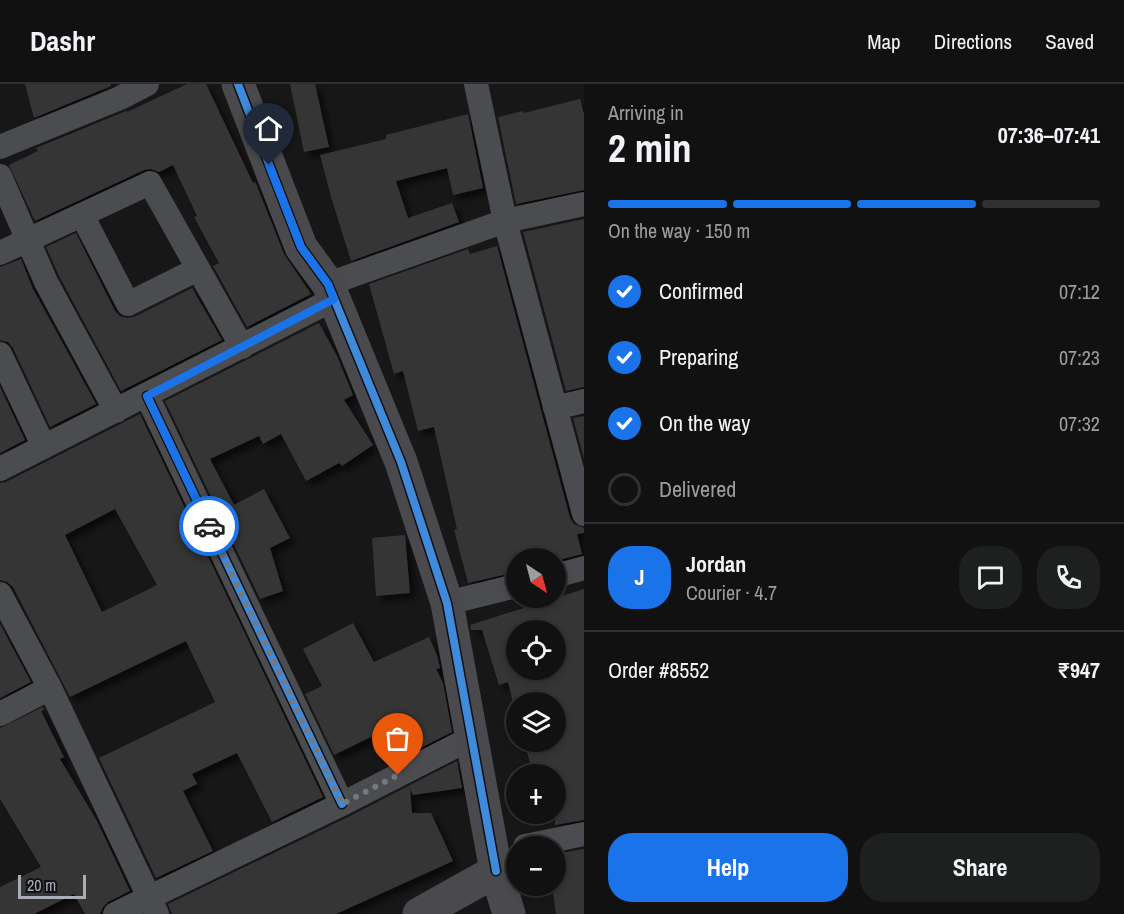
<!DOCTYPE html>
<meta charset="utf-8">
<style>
body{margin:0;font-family:"Archivo Narrow",sans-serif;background:#1e1f1f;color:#f1f3f6;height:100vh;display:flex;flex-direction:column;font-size:22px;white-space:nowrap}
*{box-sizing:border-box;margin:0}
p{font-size:20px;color:#9c9d9f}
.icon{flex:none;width:33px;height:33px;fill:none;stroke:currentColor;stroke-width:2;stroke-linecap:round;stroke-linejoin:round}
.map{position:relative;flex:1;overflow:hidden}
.side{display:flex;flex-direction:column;background:#111;width:540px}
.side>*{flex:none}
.needle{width:39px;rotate:144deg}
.controls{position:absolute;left:506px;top:464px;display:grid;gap:12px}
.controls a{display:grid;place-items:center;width:60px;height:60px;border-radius:50%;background:#111;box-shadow:0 3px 9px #0003,0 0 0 2px #303131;font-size:30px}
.scale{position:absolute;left:18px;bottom:15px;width:68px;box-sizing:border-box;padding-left:6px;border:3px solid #a8adb8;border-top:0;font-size:16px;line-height:21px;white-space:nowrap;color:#a8adb8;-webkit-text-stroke:4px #111113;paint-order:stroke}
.pin{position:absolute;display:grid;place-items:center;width:51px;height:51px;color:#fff;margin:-62px -26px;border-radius:50% 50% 50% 0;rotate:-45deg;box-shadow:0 0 6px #0007}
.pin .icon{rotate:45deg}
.courier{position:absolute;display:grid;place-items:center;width:60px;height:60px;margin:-30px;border:4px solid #1a73e8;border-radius:50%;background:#fff;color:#222;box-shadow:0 2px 8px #0007}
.summary em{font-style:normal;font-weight:700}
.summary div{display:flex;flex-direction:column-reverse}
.summary{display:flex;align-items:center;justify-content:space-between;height:102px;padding:0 24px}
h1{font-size:39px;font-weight:700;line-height:45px}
.bar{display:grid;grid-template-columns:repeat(4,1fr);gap:9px 6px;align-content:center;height:72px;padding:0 24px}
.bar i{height:8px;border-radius:4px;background:#303131}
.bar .active{background:#1a73e8}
.bar p{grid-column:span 4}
.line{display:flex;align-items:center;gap:15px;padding:0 24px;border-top:2px solid #303131}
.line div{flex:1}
.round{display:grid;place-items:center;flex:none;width:63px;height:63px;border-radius:24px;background:#1e1f1f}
ol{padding:0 24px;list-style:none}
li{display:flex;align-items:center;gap:18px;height:66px}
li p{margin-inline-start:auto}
li .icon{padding:6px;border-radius:50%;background:#1a73e8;color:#fff;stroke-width:4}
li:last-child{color:#9c9d9f}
li i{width:33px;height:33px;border:3px solid #303131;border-radius:50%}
.action{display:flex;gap:12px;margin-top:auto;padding:12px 24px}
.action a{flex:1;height:69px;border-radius:24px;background:#1a73e8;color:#fff;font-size:24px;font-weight:700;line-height:69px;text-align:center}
.action a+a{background:#1e1f1f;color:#f1f3f6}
header{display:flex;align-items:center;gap:36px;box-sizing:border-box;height:84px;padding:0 30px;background:#111;border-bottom:2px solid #303131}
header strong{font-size:28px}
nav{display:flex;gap:33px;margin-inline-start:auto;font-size:21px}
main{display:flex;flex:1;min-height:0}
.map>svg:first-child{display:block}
</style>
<header>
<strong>Dashr</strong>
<nav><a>Map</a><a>Directions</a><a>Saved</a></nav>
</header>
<main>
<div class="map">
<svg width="584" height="830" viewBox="0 0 584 830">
<defs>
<filter id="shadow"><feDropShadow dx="5.5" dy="5.5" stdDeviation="3" flood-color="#0009"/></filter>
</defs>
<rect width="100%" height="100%" fill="#171717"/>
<path fill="#353536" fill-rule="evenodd" filter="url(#shadow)" d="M 25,0 L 110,0 L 111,2 L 34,34 Z
M 187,0 L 206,0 L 253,99 L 255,98 L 257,102 L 284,170 L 311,210 L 247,243 L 213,182 L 219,179 L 194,133 L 197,132 L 173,81 L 159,88 L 151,85 L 144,86 L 35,137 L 9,81 L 38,67 L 36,64 L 126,27 L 127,28 Z
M 290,0 L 315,0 L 329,63 L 304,68 Z
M 580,15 L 584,30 L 584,106 L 516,120 L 498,33 L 523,27 L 524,29 Z
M 468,30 L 483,104 L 453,111 L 447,84 L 396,97 L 408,134 L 452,119 L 459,138 L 351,177 L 331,113 L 320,71 L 386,55 L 386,51 Z
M 584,135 L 584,303 L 566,307 L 523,148 Z
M 76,149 L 115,227 L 120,232 L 127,234 L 134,233 L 192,204 L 222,256 L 121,307 L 59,192 L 46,163 Z
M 497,162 L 570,434 L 574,440 L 584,444 L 584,449 L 577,450 L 582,470 L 555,477 L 555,474 L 516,474 L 516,488 L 468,499 L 454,446 L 457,445 L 434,343 L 418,347 L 403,287 L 394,290 L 369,200 L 468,165 L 470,170 Z
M 21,175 L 33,205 L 96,320 L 50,343 L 13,264 L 8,258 L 0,256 L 0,183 Z
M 319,239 L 337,272 L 353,311 L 344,316 L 373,361 L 342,382 L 339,379 L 306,397 L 281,350 L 263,360 L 259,352 L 210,375 L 234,421 L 264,405 L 290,454 L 270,464 L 283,507 L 260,515 L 165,317 Z
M 0,303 L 25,356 L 0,369 Z
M 140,330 L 323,713 L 272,738 L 237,669 L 192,690 L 197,700 L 183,707 L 213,767 L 156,794 L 99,674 L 215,618 L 186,557 L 70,613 L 13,503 L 7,498 L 0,496 L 0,399 L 6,398 ZM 115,425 L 157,501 L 102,528 L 65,451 Z
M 584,332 L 584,375 L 573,334 Z
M 405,451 L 410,509 L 376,512 L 372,454 Z
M 584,505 L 584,736 L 555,741 L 555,690 L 533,690 L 524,657 L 555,657 L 555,618 L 513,618 L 508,598 L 499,601 L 482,546 L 471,546 L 470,541 ZM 516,546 L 555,546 L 555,585 L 516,585 Z
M 353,539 L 374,578 L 429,553 L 437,571 L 440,584 L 436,585 L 443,599 L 452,648 L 397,676 L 383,647 L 334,671 L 305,610 L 322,602 L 303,565 Z
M 0,540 L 31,598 L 0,614 Z
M 43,623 L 44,626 L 41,627 L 64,673 L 60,675 L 97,737 L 130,807 L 108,818 L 103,823 L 100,830 L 85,830 L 74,810 L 34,830 L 0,830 L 0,803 L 41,783 L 0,715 L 0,644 Z
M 457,677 L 462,704 L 413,711 L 410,705 L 412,729 L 431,729 L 453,777 L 336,830 L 172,830 L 168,820 L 348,733 Z
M 584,765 L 584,830 L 556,830 L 552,801 L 555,801 L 555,770 Z"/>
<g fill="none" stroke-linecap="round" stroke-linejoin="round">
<path stroke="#4b4c50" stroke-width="24" d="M 476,0 L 505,137 L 584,430
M 0,63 L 120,14 L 147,0
M 0,92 L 46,198 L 116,327
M 82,131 L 128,220 L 198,185
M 0,169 L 150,99 L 242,263
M 328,200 L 505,137 L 584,120
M 0,270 L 44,363
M 147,312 L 342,720
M 555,324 L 584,317
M 0,385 L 334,215
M 555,492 L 584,484
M 0,510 L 50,604 L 157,830
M 447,519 L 516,502
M 0,630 L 50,604
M 525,762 L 584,750
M 115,830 L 342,720 L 473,653"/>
<path stroke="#4a4a4e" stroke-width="33" d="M 238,0 L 301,163 L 328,200 L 401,378 L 447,519 L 496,787 L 509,830
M 419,830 L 496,787"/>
<g stroke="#111113" stroke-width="11">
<path id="cycleway" d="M 238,0 L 301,163 L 328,200 L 401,378 L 447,519 L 496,787
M 147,312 L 342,720"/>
</g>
<use href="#cycleway" stroke="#408adc" stroke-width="8"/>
</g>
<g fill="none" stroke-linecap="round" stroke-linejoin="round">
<path stroke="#757880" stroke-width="6" stroke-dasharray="0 10.8" d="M 209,442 L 342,720 L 398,691"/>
<path stroke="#1a73e8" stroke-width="8" d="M 209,442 L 147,312 L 334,215 L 328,200 L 301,163 L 269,81"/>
</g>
</svg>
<div class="controls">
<a><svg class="needle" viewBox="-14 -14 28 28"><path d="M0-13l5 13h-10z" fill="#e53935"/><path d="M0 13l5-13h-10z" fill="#9c9d9f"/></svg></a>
<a><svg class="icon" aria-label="locate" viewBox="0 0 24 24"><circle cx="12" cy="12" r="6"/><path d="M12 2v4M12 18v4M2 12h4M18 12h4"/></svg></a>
<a><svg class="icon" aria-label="layers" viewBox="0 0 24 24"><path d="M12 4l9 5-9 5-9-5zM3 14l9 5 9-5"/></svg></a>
<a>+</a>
<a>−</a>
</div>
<div class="scale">20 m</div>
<div class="pin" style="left:398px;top:691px;background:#ea580c"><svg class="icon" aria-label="bag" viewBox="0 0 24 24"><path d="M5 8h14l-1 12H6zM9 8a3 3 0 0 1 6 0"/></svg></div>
<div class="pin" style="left:269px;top:81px;background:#1f2937"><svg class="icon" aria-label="home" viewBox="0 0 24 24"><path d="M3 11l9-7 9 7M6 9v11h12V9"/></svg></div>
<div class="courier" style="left:209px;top:442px"><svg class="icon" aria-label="car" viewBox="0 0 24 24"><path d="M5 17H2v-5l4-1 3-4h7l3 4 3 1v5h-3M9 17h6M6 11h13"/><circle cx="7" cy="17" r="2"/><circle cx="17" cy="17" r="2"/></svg></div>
</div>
<section class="side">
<div class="summary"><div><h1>2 min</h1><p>Arriving in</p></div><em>07:36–07:41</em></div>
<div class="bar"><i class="active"></i><i class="active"></i><i class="active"></i><i></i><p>On the way · 150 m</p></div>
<ol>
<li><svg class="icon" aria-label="check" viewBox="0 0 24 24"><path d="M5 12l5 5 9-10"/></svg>Confirmed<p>07:12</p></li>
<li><svg class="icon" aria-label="check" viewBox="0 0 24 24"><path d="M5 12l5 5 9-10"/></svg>Preparing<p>07:23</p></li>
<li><svg class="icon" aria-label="check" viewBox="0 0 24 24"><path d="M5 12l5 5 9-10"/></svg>On the way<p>07:32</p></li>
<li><i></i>Delivered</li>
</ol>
<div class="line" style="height:108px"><b class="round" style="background:#1a73e8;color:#fff">J</b><div><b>Jordan</b><p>Courier · 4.7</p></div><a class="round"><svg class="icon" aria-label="chat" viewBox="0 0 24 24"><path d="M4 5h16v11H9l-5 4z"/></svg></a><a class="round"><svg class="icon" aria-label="phone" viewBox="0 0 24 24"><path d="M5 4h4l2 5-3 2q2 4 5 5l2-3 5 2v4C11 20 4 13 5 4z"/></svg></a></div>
<div class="line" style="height:78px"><div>Order #8552</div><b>₹947</b></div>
<div class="action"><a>Help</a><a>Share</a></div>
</section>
</main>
